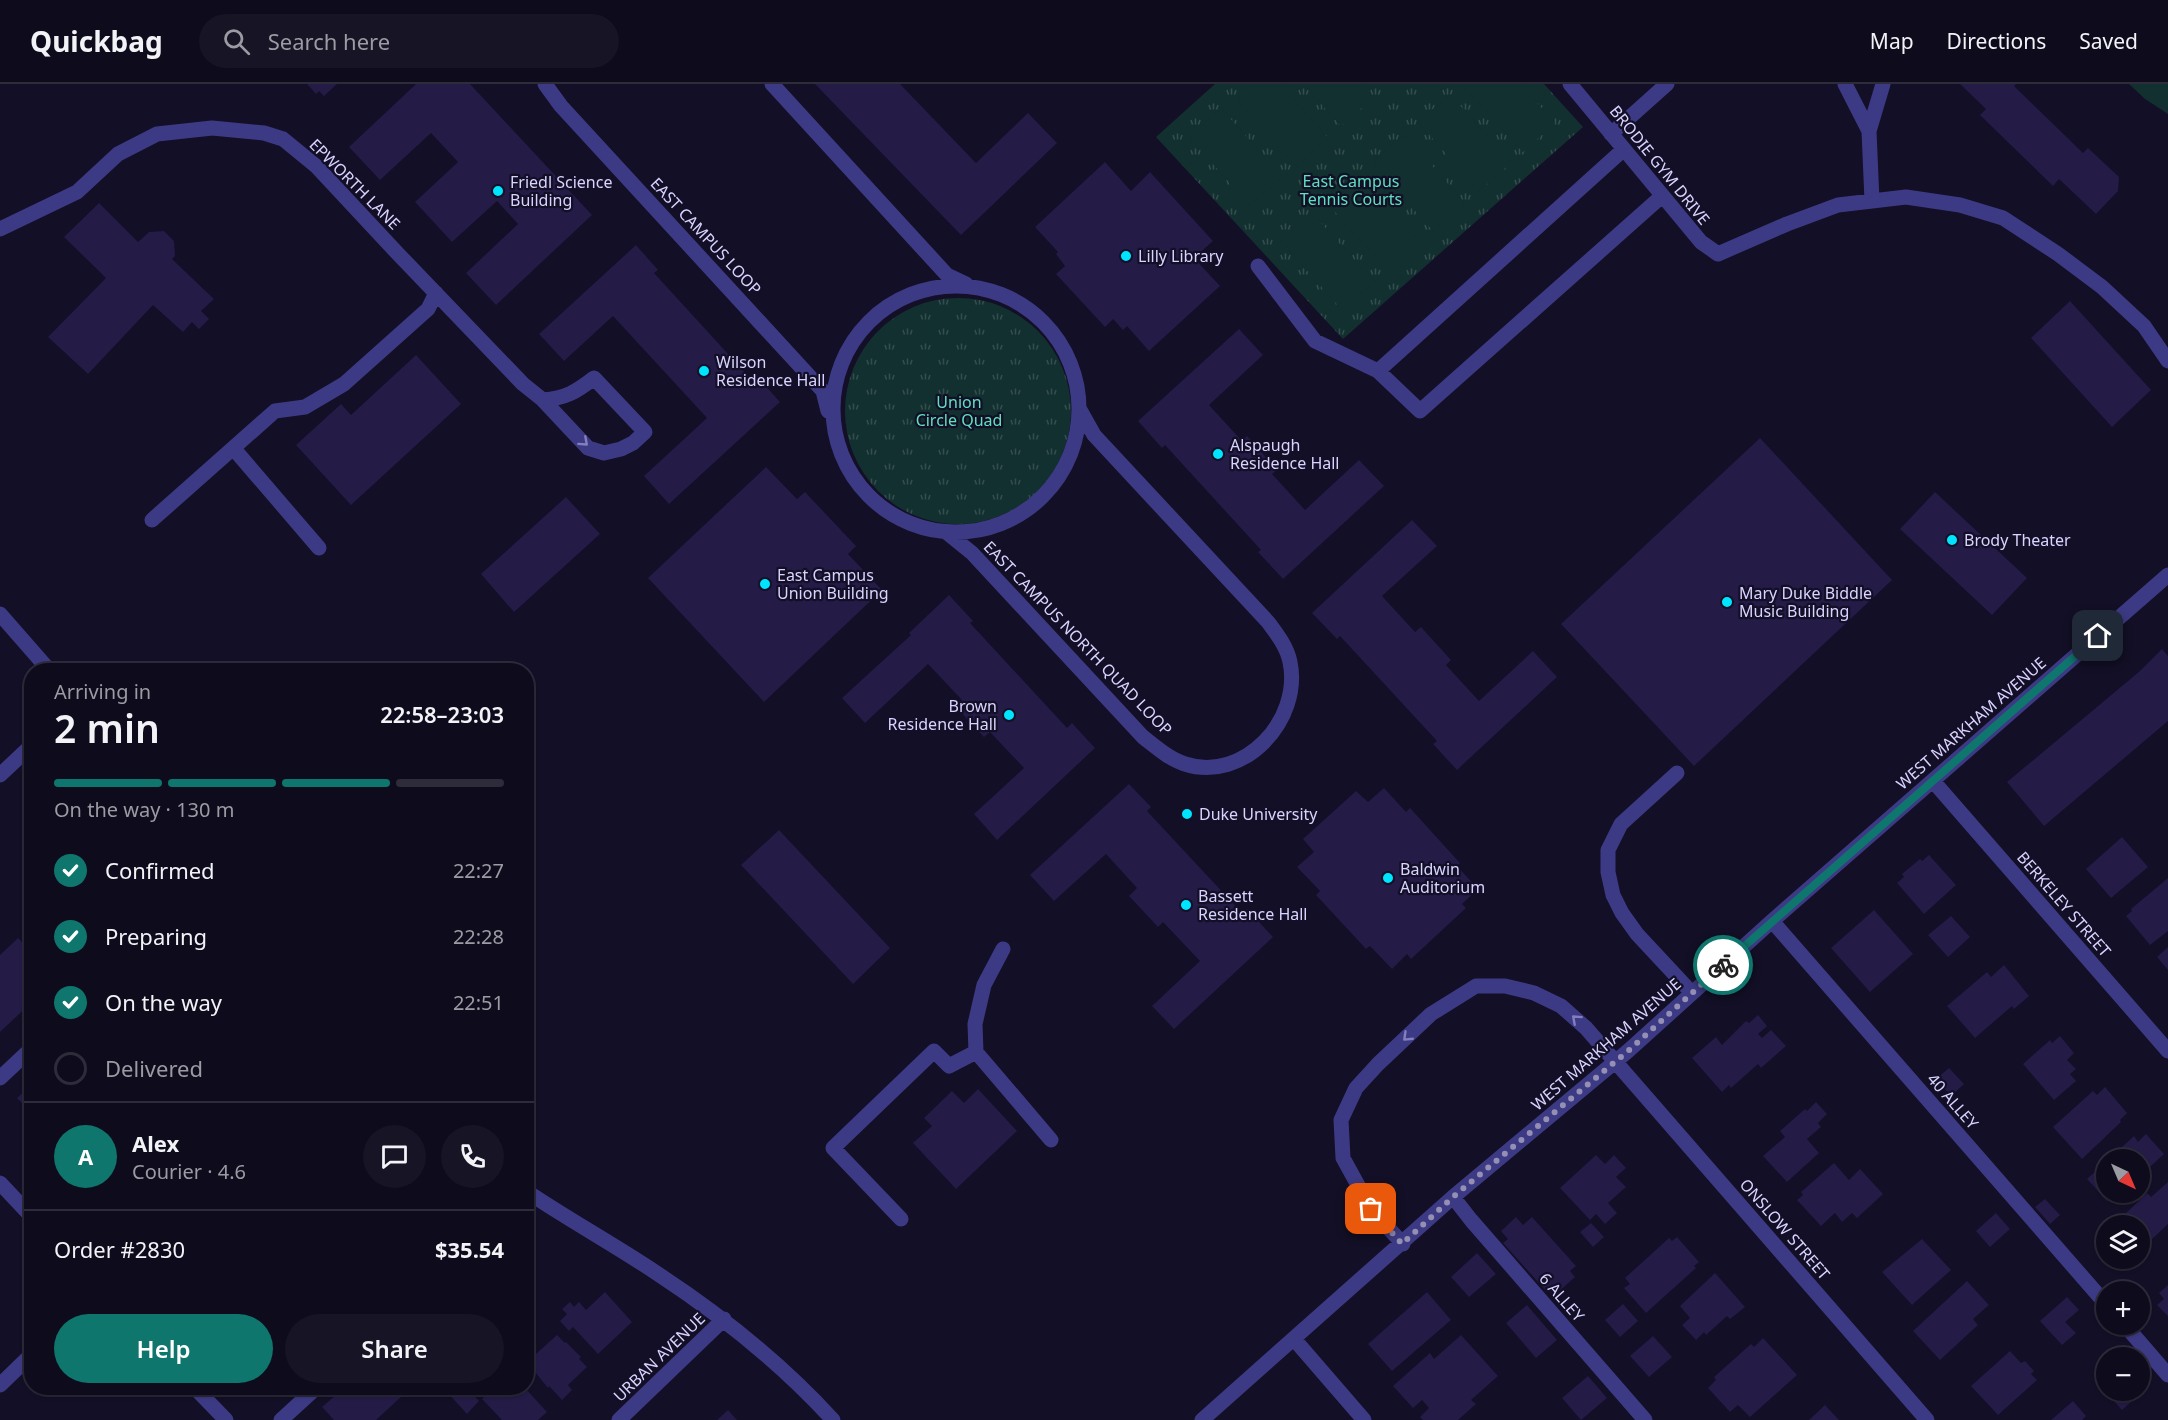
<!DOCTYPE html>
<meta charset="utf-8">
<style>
body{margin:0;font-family:"Noto Sans",sans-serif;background:#171425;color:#f1f3f6;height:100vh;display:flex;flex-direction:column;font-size:22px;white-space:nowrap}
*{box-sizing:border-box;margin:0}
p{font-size:20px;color:#9b9ba3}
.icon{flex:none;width:33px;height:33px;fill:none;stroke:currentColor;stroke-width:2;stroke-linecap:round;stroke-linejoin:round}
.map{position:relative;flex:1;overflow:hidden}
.side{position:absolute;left:24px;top:579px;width:510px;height:732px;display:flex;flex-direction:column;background:#0e0b1c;border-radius:24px;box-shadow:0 2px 4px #0004,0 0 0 2px #2e2b3b}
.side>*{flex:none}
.needle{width:39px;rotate:136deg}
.fabs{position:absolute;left:2096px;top:1065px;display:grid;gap:12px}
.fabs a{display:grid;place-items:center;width:54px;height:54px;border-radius:50%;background:#0e0b1c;box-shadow:0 2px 4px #0004,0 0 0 2px #2e2b3b;font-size:30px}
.pin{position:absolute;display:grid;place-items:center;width:51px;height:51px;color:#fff;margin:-26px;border-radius:12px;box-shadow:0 3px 9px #0006}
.courier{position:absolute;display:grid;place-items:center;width:60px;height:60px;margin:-30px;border:4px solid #0f766e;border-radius:50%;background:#fff;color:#222;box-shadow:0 2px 8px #0007}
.headline em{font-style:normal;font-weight:600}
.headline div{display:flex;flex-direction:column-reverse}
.headline{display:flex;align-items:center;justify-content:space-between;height:102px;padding:0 30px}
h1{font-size:39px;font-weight:600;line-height:45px}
.bar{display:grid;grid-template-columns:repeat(4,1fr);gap:9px 6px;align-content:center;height:72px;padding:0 30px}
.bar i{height:8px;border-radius:4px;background:#2e2b3b}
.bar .on{background:#0f766e}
.bar p{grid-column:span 4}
.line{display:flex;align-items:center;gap:15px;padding:0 30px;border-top:2px solid #2e2b3b}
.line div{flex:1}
.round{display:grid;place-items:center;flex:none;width:63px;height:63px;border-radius:32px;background:#171425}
ol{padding:0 30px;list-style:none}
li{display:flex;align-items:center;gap:18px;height:66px}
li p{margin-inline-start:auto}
li .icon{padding:6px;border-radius:50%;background:#0f766e;color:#fff;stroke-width:4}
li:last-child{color:#9b9ba3}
li i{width:33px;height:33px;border:3px solid #2e2b3b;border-radius:50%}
.action{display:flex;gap:12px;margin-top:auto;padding:12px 30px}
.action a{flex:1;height:69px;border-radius:36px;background:#0f766e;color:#fff;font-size:24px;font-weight:600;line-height:69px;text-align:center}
.action a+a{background:#171425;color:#f1f3f6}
header{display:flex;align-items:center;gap:36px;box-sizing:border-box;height:84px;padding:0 30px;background:#0e0b1c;border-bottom:2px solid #2e2b3b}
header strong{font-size:28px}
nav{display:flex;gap:33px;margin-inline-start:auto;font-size:21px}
.search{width:420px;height:54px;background:#171425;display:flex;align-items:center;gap:15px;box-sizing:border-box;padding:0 21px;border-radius:33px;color:#9b9ba3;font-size:22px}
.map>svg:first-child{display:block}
</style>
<header>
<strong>Quickbag</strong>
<div class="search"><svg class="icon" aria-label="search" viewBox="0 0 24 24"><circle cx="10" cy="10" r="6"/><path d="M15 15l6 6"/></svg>Search here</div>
<nav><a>Map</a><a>Directions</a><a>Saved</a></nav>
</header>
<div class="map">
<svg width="2168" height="1336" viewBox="0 0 2168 1336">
<defs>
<pattern id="park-tufts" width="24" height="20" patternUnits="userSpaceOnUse" patternTransform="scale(1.5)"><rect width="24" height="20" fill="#12302f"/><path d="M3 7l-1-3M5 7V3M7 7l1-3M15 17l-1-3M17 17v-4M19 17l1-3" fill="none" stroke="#344d4e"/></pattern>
</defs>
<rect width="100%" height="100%" fill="#130f26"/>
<path fill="url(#park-tufts)" d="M 1215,0 L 1544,0 L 1583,43 L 1343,255 L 1156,53 Z
M845 327a113 113 0 1 1 226 0a113 113 0 1 1-226 0Z"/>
<path fill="#12302f" d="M 1251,0 L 1280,0 L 1328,54 L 1296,83 L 1235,14 Z
M 1303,0 L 1361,0 L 1373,14 L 1341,42 Z
M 1462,0 L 1520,0 L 1555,39 L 1523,68 Z
M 2129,0 L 2168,0 L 2168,30 L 2145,15 Z
M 1450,10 L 1511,79 L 1479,107 L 1418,38 Z
M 1221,24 L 1282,93 L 1250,122 L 1189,53 Z
M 1404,50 L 1465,119 L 1433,147 L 1372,78 Z
M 1358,89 L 1420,158 L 1388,187 L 1326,118 Z
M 1312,129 L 1374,198 L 1342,226 L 1281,157 Z"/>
<path fill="#241b47" d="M 307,0 L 337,0 L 324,12 L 319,7 L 316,10 Z
M 416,0 L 470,0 L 592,131 L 496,221 L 466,189 L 518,140 L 497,117 L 452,158 L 415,118 L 458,78 L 431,49 L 380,96 L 349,63 Z
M 815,0 L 900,0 L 976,79 L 1028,29 L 1057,59 L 961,151 Z
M 1960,0 L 2016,0 L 2014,2 L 2083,69 L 2088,64 L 2119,93 L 2118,107 L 2096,130 L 2059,95 L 2053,102 L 1980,31 L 1986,25 Z
M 1105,78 L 1131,107 L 1150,88 L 1213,157 L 1194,174 L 1220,202 L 1149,267 L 1127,242 L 1123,246 L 1113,235 L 1105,243 L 1056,190 L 1065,182 L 1056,170 L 1058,168 L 1035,143 Z
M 99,119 L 138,158 L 149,148 L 164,147 L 174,157 L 175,172 L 172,175 L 214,215 L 201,227 L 209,235 L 199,245 L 192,238 L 183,248 L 153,221 L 88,290 L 48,253 L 106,194 L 64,153 Z
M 636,161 L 658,186 L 654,189 L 751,295 L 756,291 L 780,318 L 669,420 L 644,392 L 707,334 L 613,232 L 564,277 L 539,250 Z
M 2070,217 L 2151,306 L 2112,343 L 2031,254 Z
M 1239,245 L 1263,271 L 1209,321 L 1242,357 L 1247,352 L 1277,386 L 1272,390 L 1305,426 L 1359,376 L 1384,402 L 1283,495 L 1258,468 L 1261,466 L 1165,361 L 1162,364 L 1138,337 Z
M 416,271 L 461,320 L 351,421 L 296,361 L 341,320 L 351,331 Z
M 1760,354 L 1892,496 L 1694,682 L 1561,540 Z
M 766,383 L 797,415 L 805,408 L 856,462 L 848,470 L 882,506 L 764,618 L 648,494 Z
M 1935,408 L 2027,494 L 1992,531 L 1900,445 Z
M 566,413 L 600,450 L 514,528 L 481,490 Z
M 1412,436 L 1437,462 L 1382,512 L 1415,548 L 1421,543 L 1451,576 L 1446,581 L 1479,617 L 1533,567 L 1557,593 L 1457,686 L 1433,660 L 1437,657 L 1340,552 L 1337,555 L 1312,529 Z
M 949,511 L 973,537 L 970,539 L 1067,644 L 1072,639 L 1095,664 L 997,756 L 974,730 L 1024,684 L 990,648 L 984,653 L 955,622 L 962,616 L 928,580 L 865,639 L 842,614 L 911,551 L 909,549 Z
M 2162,565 L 2168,572 L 2168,637 L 2044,742 L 2007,698 L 2140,587 Z
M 1129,700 L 1151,723 L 1147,727 L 1242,829 L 1247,825 L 1273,853 L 1174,945 L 1152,922 L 1200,877 L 1163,838 L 1158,843 L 1129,812 L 1137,804 L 1106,770 L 1054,817 L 1030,791 Z
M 1384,704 L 1406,728 L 1410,724 L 1460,779 L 1457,782 L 1478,805 L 1462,820 L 1466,824 L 1411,875 L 1407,870 L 1392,885 L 1370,862 L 1366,865 L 1316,811 L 1320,807 L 1297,783 L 1314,768 L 1303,755 L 1356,707 L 1368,718 Z
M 32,742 L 32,761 L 22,751 Z
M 779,746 L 890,864 L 853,900 L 741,781 Z
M 2122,753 L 2148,783 L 2111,814 L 2086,785 Z
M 1929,771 L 1956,801 L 1924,830 L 1897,799 L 1904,793 L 1902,790 L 1920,775 L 1922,777 Z
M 2168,794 L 2168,847 L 2150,861 L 2126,832 L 2132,827 L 2131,825 Z
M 1874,826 L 1913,870 L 1870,908 L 1831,864 Z
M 1951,832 L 1970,853 L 1948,873 L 1928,851 Z
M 18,854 L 32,868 L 32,918 L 0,948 L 0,871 Z
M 2168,863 L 2168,886 L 2157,873 Z
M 2004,881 L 2029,912 L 2014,925 L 2012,922 L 1975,954 L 1947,922 L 1987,888 L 1991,893 Z
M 1758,931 L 1767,942 L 1758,950 L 1762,954 L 1771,946 L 1786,962 L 1761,984 L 1758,980 L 1731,1004 L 1729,1001 L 1722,1008 L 1692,974 L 1716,953 L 1722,961 L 1746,937 L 1749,939 Z
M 2060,952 L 2074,969 L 2067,976 L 2076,985 L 2070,990 L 2076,997 L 2054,1016 L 2023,980 L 2050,956 L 2052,959 Z
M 1949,984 L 1964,1000 L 1951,1012 L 1936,995 Z
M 32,1000 L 32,1029 L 17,1014 Z
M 2105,1003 L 2127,1029 L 2120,1036 L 2121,1038 L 2082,1075 L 2053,1043 L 2093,1007 L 2097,1011 Z
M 978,1005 L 1017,1047 L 956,1105 L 913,1059 L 932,1042 L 924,1034 L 952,1007 L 964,1019 Z
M 1816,1018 L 1827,1030 L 1818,1039 L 1821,1043 L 1807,1055 L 1819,1069 L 1787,1098 L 1763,1072 L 1785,1053 L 1780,1047 L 1805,1025 L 1807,1027 Z
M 2146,1050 L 2164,1070 L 2139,1093 L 2139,1076 L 2108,1076 L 2134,1052 L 2138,1058 Z
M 1596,1071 L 1605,1080 L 1614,1071 L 1626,1084 L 1616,1093 L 1626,1103 L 1608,1119 L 1617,1129 L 1605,1140 L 1596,1130 L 1590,1136 L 1560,1104 Z
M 2106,1078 L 2106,1108 L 2123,1108 L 2117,1114 L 2114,1111 L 2107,1117 L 2087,1095 Z
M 1834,1079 L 1849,1096 L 1860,1085 L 1883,1110 L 1857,1134 L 1852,1129 L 1842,1138 L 1835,1129 L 1821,1142 L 1797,1116 L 1803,1111 L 1801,1108 Z
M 2168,1098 L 2168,1140 L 2149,1158 L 2139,1148 L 2139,1142 L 2133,1142 L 2124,1131 L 2147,1109 L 2151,1113 Z
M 2045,1115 L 2060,1131 L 2050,1140 L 2035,1123 Z
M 1996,1129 L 2010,1145 L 1990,1163 L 1976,1147 Z
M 1516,1133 L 1523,1141 L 1532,1133 L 1576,1182 L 1570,1187 L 1575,1193 L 1554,1212 L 1549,1206 L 1547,1208 L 1503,1159 L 1508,1155 L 1501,1147 Z
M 1591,1139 L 1604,1153 L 1593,1163 L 1580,1148 Z
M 1677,1153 L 1699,1178 L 1694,1182 L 1696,1184 L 1646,1229 L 1624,1204 L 1630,1200 L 1625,1194 L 1669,1154 L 1672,1157 Z
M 1922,1155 L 1951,1186 L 1912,1221 L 1882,1188 Z
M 1477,1169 L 1496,1190 L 1469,1213 L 1451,1193 Z
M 1715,1189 L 1745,1223 L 1730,1235 L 1727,1232 L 1706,1251 L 1704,1248 L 1696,1256 L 1682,1241 L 1690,1234 L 1680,1222 Z
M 1967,1197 L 1989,1221 L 1973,1235 L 1978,1241 L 1940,1276 L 1913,1247 Z
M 2168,1201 L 2168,1232 L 2157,1221 L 2164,1215 L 2159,1209 Z
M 605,1208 L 632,1238 L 598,1270 L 573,1243 L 569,1247 L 560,1237 L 567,1230 L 562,1225 L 570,1218 L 574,1223 L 579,1218 L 586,1226 Z
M 1427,1208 L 1451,1236 L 1392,1287 L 1368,1260 Z
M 2067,1213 L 2079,1226 L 2065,1238 L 2076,1249 L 2062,1261 L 2040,1237 Z
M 1623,1220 L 1638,1237 L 1620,1253 L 1605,1236 Z
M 1527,1221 L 1557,1256 L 1536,1274 L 1506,1239 Z
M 557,1251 L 565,1259 L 566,1258 L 581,1273 L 579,1275 L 587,1283 L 568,1301 L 572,1306 L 562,1316 L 549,1302 L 548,1304 L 527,1278 Z
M 1461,1251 L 1498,1292 L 1471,1316 L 1476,1320 L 1458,1336 L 1423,1336 L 1420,1333 L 1429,1324 L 1422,1316 L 1413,1324 L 1393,1302 L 1430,1269 L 1434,1275 Z
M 1653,1252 L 1672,1273 L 1649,1293 L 1630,1272 Z
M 1763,1254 L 1797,1291 L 1750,1333 L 1738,1321 L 1730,1328 L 1708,1304 L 1716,1296 L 1714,1293 L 1751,1260 L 1754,1263 Z
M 2010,1267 L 2021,1279 L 2025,1277 L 2034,1287 L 2031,1290 L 2037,1296 L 1998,1331 L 1971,1302 Z
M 1588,1292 L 1607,1314 L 1581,1336 L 1562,1314 Z
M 2139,1292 L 2148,1303 L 2122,1326 L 2103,1305 L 2106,1303 L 2106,1306 L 2139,1306 Z
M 344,1304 L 393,1304 L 401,1313 L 376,1336 L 334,1336 L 322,1323 Z
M 449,1304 L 467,1304 L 479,1317 L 467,1330 L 446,1307 Z
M 494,1304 L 525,1304 L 547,1328 L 538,1336 L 502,1336 L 482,1315 Z
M 2073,1317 L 2086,1332 L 2082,1336 L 2051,1336 Z
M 1825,1321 L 1839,1336 L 1809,1336 Z
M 728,1326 L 737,1336 L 717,1336 Z"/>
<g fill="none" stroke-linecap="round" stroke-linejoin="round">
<path stroke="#3d3a85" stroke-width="15" d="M 545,0 L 561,22 L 823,307 L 828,327
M 772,0 L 947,191 L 966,200
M 1570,0 L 1701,158 L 1718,170 L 1787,140 L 1838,121 L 1906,113 L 1960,121 L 2003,134 L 2058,170 L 2102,203 L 2144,242 L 2168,277
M 1845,0 L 1869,47
M 1611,50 L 1667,0
M 1624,65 L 1378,287 L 1420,327 L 1662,112
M 1872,117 L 1869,47 L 1883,0
M 0,145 L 77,108 L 118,70 L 157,50 L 212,44 L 264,49 L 283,55 L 316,82 L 401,173 L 523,300 L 543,316 L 588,364 L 604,369 L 621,365 L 633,359 L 645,348 L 594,294 C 576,308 566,314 543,316
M 1258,182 L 1315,257 L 1378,287
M833 325a123 123 0 1 1 246 0a123 123 0 1 1-246 0Z
M 234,365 L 319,464
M 152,436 L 275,327 L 305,323 L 344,300 L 428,225 L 436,209
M 946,448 L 972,469 L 1143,653 C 1156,663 1169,675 1185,680 C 1244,699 1302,636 1290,578 C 1287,563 1277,550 1268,538 L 1094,351 L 1080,326
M 0,530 L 49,586
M 1677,689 L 1621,740 L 1608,766 L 1608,788 L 1613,811 L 1622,829 L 1637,850 L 1692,909
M 0,691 L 32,661
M 1933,697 L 2168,967
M 1772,837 L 2106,1220
M 1003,865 L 984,901 L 975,940 L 976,968 L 1051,1056
M 0,994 L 32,964
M 0,1099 L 32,1133
M 526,1107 C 569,1136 615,1161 658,1190 C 722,1232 781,1279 833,1336
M 1453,1113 L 1471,1136 L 1645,1336
M 901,1135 L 833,1064 L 934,967 L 949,982 L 976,968
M 1403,1160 L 1371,1125 L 1343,1074 L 1341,1036 L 1356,1004 L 1378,980 L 1431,930 L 1476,902 L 1505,902 L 1534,909 L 1561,922 L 1586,944 L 1927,1336
M 2124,1240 L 2168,1291
M 1294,1255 L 1364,1336
M 0,1301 L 32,1270
M 195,1304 L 226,1336
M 281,1336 L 316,1304
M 619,1336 L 724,1235
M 1202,1336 L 1453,1113 L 1628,967 L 1772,837 L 2168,491"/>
</g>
<defs><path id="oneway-chevron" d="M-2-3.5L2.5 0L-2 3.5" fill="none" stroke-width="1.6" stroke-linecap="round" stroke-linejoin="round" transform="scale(1.5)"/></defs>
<g stroke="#837fbc">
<use href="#oneway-chevron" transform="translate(584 358) rotate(42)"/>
<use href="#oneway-chevron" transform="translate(1576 935) rotate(-138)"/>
<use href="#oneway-chevron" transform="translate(1407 953) rotate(136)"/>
</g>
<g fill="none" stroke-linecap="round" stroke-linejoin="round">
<path stroke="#948fb3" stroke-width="6" stroke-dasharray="0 10.8" d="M 1371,1125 L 1402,1160 L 1453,1113 L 1628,967 L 1723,881"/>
<path stroke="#0f766e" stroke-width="8" d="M 1723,881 L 2098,552"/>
</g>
<g fill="#00e5ff" stroke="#130f26" stroke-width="2">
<circle cx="498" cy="107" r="6"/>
<circle cx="1126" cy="172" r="6"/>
<circle cx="704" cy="287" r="6"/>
<circle cx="1218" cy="370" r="6"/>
<circle cx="1952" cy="456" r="6"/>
<circle cx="765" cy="500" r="6"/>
<circle cx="1727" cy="518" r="6"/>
<circle cx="1009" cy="631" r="6"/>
<circle cx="1187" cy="730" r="6"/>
<circle cx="1388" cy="794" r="6"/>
<circle cx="1186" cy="821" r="6"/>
</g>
<g text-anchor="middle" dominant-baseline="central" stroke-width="4.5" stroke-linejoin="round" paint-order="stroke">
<g font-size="16" fill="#d9d4ff" stroke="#130f26">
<text transform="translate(1660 81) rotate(51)">BRODIE GYM DRIVE</text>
<text transform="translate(355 100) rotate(45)">EPWORTH LANE</text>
<text transform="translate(706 152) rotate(47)">EAST CAMPUS LOOP</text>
<text transform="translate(1078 554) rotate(46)">EAST CAMPUS NORTH QUAD LOOP</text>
<text transform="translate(1971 639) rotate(-41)">WEST MARKHAM AVENUE</text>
<text transform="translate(2064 820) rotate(49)">BERKELEY STREET</text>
<text transform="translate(1606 960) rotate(-41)">WEST MARKHAM AVENUE</text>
<text transform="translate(1953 1017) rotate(49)">40 ALLEY</text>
<text transform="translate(1785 1145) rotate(49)">ONSLOW STREET</text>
<text transform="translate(1562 1213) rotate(49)">6 ALLEY</text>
<text transform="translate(659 1273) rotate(-44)">URBAN AVENUE</text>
</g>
<g font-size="16" fill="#5fe0c0" stroke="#130f26">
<text x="1351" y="97">East Campus<tspan x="1351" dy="18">Tennis Courts</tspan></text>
<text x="959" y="318">Union<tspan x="959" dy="18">Circle Quad</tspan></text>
</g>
<g font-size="16" fill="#d9d4ff" stroke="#130f26" text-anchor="start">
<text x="510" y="98">Friedl Science<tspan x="510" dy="18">Building</tspan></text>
<text x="1138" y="172">Lilly Library</text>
<text x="716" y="278">Wilson<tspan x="716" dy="18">Residence Hall</tspan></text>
<text x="1230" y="361">Alspaugh<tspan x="1230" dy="18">Residence Hall</tspan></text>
<text x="1964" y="456">Brody Theater</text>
<text x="777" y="491">East Campus<tspan x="777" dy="18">Union Building</tspan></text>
<text x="1739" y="509">Mary Duke Biddle<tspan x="1739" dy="18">Music Building</tspan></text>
<text x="997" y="622" text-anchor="end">Brown<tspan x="997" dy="18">Residence Hall</tspan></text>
<text x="1199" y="730">Duke University</text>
<text x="1400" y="785">Baldwin<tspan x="1400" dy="18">Auditorium</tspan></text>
<text x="1198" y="812">Bassett<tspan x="1198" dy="18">Residence Hall</tspan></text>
</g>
</g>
</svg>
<div class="fabs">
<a><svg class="needle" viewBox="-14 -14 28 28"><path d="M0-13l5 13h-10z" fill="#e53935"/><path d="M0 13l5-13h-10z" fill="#9b9ba3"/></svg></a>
<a><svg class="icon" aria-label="layers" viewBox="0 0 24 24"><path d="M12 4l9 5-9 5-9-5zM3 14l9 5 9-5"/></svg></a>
<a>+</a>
<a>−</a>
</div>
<div class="pin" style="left:1371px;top:1125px;background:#ea580c"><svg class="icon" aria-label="bag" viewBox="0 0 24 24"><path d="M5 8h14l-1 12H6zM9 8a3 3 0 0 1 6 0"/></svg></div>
<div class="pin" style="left:2098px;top:552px;background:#1f2937"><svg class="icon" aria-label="home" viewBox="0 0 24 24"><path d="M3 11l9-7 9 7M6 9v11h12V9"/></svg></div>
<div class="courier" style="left:1723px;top:881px"><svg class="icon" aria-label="bike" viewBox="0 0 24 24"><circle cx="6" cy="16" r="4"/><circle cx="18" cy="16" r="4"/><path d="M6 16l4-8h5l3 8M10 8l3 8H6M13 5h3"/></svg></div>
<section class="side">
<div class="headline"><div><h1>2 min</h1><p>Arriving in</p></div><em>22:58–23:03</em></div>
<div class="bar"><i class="on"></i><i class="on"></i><i class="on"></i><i></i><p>On the way · 130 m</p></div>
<ol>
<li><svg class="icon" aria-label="check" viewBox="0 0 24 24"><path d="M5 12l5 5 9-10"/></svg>Confirmed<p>22:27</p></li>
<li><svg class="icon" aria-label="check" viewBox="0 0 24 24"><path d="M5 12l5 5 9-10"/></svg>Preparing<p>22:28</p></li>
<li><svg class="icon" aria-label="check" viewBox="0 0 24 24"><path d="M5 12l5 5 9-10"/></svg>On the way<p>22:51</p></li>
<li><i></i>Delivered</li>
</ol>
<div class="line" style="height:108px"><b class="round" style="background:#0f766e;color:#fff">A</b><div><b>Alex</b><p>Courier · 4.6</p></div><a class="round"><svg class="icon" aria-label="chat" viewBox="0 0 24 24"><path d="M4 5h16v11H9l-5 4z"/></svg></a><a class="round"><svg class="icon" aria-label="phone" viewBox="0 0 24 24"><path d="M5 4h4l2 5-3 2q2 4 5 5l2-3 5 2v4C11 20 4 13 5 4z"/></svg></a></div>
<div class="line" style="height:78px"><div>Order #2830</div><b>$35.54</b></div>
<div class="action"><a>Help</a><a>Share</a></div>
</section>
</div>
